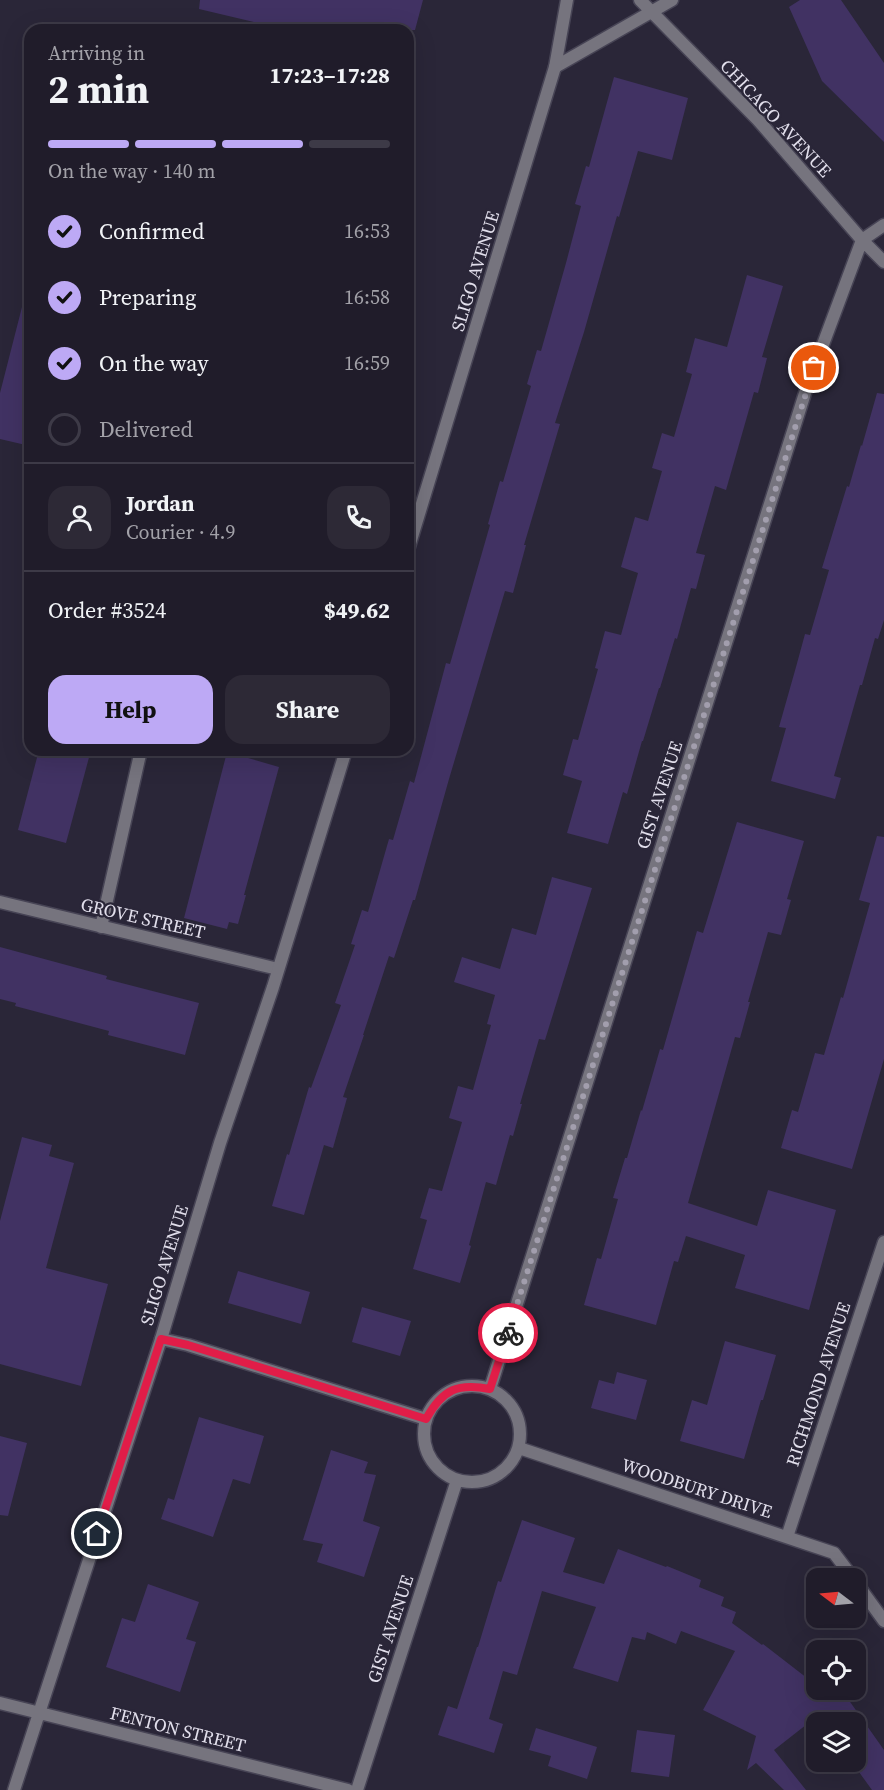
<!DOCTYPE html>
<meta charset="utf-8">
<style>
body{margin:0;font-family:"Source Serif 4",serif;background:#2d2936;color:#f1f3f6;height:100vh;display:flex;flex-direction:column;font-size:22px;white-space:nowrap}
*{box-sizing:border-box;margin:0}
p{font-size:20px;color:#a2a1a8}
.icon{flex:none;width:33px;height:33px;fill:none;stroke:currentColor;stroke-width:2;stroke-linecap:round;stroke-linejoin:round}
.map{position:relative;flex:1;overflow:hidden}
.details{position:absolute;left:24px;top:24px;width:390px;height:732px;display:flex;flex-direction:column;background:#201c2a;border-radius:18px;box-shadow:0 6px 24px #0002,0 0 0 2px #3d3a47}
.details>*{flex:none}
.needle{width:39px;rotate:286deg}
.fabs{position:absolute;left:806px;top:1568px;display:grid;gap:12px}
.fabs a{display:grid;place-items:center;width:60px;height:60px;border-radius:12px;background:#201c2a;box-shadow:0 6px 24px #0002,0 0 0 2px #3d3a47;font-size:30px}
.pin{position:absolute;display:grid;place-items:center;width:51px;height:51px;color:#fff;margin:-26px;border:3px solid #fff;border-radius:50%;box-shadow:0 2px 6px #0007}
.courier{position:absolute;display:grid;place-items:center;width:60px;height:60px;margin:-30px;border:4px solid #e11d48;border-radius:50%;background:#fff;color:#222;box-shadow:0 2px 8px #0007}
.summary em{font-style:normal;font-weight:700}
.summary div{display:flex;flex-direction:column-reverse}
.summary{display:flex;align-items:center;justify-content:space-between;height:102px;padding:0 24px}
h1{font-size:39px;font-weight:700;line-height:45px}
.bar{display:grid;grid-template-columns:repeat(4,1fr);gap:9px 6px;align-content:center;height:72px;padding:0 24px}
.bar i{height:8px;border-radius:4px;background:#3d3a47}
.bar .current{background:#bda9f5}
.bar p{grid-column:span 4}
.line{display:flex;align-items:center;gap:15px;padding:0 24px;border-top:2px solid #3d3a47}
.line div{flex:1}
.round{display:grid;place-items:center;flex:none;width:63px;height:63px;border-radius:18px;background:#2d2936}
ol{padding:0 24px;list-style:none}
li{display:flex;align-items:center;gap:18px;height:66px}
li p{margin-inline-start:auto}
li .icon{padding:6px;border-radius:50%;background:#bda9f5;color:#111;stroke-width:4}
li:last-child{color:#a2a1a8}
li i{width:33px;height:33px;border:3px solid #3d3a47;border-radius:50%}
.button{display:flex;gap:12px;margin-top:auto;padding:12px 24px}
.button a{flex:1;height:69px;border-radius:18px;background:#bda9f5;color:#111;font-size:24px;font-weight:700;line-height:69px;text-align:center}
.button a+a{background:#2d2936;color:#f1f3f6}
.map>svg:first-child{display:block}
</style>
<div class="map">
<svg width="884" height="1790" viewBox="0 0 884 1790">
<rect width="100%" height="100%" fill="#2a2638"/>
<path fill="#413263" d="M 200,0 L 423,0 L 415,30 L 287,30 L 199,9 Z
M 800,0 L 841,0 L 884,63 L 884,142 L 822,81 L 789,7 Z
M 614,77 L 688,98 L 672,160 L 638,151 L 619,217 L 617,216 L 584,332 L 555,423 L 560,424 L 524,545 L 526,545 L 513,593 L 505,591 L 449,779 L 415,900 L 413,900 L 394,958 L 389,956 L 363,1035 L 364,1035 L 343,1097 L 347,1098 L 333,1148 L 324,1145 L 304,1215 L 272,1206 L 287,1154 L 289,1155 L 309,1087 L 311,1088 L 341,1005 L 335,1003 L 355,945 L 351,944 L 362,910 L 368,912 L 389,839 L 393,840 L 410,781 L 414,783 L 446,663 L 450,664 L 490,525 L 488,524 L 500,481 L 503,482 L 531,386 L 527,384 L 537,350 L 541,351 L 566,263 L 581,206 L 575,204 L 586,166 L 589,167 Z
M 747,275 L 783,286 L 762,357 L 767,358 L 758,393 L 754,392 L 726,490 L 715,486 L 696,553 L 705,555 L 696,589 L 691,588 L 677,639 L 675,638 L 660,688 L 659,688 L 643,741 L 642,741 L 627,794 L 623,792 L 608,844 L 567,833 L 582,781 L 563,775 L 573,739 L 578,740 L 598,669 L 595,668 L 605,631 L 621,635 L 638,573 L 621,567 L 635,517 L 648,521 L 662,471 L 652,468 L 662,433 L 674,437 L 692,374 L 686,372 L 695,338 L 727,347 Z
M 22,307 L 30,308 L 30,446 L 0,439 L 0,393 Z
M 877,393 L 884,394 L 884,620 L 878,639 L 875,638 L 862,685 L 860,685 L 834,776 L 841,778 L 835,799 L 771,781 L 786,728 L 779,727 L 796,667 L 805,634 L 810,635 L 829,570 L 822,568 L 847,486 L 849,487 L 861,445 L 862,446 Z
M 39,750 L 91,750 L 66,843 L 18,830 Z
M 227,752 L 279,767 L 244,895 L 246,895 L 238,924 L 229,922 L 227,929 L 184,918 Z
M 737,822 L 804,841 L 787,899 L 791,900 L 781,935 L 768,932 L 748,1002 L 750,1002 L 740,1038 L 735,1037 L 688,1203 L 757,1226 L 768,1190 L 836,1210 L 809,1310 L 735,1288 L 745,1255 L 686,1236 L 678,1262 L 674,1261 L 656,1325 L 584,1305 L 597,1258 L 601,1259 L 618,1199 L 613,1198 L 625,1158 L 627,1158 L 641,1110 L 642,1111 L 660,1049 L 663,1050 L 697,931 L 703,933 Z
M 877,836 L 884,837 L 884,1059 L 852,1169 L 781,1148 L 792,1110 L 798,1112 L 815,1053 L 824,1055 L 841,997 L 843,998 L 870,903 L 859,900 Z
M 552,877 L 592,888 L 545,1040 L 539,1039 L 520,1104 L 522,1104 L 513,1136 L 510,1135 L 496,1185 L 486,1182 L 469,1245 L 471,1246 L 460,1283 L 413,1269 L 427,1220 L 420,1218 L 429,1188 L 442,1191 L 462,1122 L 449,1118 L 458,1086 L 473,1090 L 491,1025 L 487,1024 L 495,995 L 454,982 L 462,957 L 500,969 L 512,928 L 536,935 Z
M 0,947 L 107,976 L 106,979 L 199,1003 L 185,1055 L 108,1035 L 109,1031 L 15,1006 L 16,1003 L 0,999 Z
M 22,1137 L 52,1145 L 49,1156 L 74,1163 L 46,1268 L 108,1284 L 81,1386 L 0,1364 L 0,1221 Z
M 238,1271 L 310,1292 L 301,1324 L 228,1303 Z
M 362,1307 L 411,1321 L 400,1356 L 352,1342 Z
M 725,1341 L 776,1355 L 763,1400 L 761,1400 L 744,1459 L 680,1441 L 692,1400 L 707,1405 Z
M 617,1372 L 647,1380 L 636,1420 L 591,1408 L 599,1380 L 614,1384 Z
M 199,1417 L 264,1436 L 250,1484 L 233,1479 L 213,1537 L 161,1519 L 168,1498 L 174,1500 Z
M 0,1436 L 27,1443 L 8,1516 L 0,1515 Z
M 331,1450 L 368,1462 L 364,1473 L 376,1475 L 363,1521 L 380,1527 L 364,1577 L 317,1562 L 323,1544 L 303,1540 Z
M 522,1520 L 575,1538 L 563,1572 L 604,1584 L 618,1549 L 666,1567 L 667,1566 L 701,1580 L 699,1587 L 724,1597 L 721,1606 L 736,1612 L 732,1623 L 762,1645 L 763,1644 L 816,1685 L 816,1689 L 841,1689 L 884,1750 L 884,1790 L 872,1790 L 851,1761 L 855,1761 L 855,1722 L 816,1722 L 816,1729 L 811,1721 L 774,1750 L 806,1790 L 784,1790 L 756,1763 L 747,1770 L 756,1736 L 703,1710 L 735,1651 L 681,1631 L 676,1644 L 647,1632 L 645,1640 L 632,1637 L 618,1682 L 573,1668 L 596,1607 L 542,1591 L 517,1675 L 503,1671 L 489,1719 L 503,1724 L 494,1753 L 438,1735 L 448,1706 L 457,1709 L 477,1647 L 478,1647 L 498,1581 L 501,1582 Z
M 148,1584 L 199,1602 L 186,1639 L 196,1642 L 180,1692 L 106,1667 L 122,1618 L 135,1622 Z
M 536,1728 L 597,1747 L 587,1779 L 548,1766 L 551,1756 L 529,1750 Z
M 637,1730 L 675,1735 L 669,1777 L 631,1772 Z"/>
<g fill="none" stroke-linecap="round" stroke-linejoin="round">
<g stroke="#474455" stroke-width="15">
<path id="minor" d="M 640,0 L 758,120 L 862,240 L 884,262
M 555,67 L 672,0
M 0,902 L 278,969
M 101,927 L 141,750
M 161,1339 L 188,1345 L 426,1419
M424 1434a48 48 0 1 1 96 0a48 48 0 1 1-96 0Z
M 490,1389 L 806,390 L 862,240 L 884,225
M 519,1448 L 834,1553 L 853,1578
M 787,1537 L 884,1242
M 855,1581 L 884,1621
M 357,1790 L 457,1480"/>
</g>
<g stroke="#474455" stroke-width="15">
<path id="tertiary" d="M 408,550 L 555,67 L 567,0
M 0,1703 L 348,1790
M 14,1790 L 161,1339 L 220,1143 L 273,987 L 346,750"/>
</g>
<use href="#minor" stroke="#76747e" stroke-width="12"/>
<use href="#tertiary" stroke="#76747e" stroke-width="12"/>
</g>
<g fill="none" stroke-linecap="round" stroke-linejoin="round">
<path stroke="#a29ead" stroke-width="6" stroke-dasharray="0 10.8" d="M 508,1333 L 814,368"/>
<path stroke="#e11d48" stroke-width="8" d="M 97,1534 L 161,1339 L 188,1345 L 426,1419 C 443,1389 457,1383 490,1389 L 508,1333"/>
</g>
<g text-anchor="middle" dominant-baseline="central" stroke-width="4.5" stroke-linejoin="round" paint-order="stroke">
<g font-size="18" fill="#e2dfec" stroke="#2a2638">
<text transform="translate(776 118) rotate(47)">CHICAGO AVENUE</text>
<text transform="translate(475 271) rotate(-73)">SLIGO AVENUE</text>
<text transform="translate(659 795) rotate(-72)">GIST AVENUE</text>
<text transform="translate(143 918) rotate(13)">GROVE STREET</text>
<text transform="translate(164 1265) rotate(-73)">SLIGO AVENUE</text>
<text transform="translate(818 1384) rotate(-72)">RICHMOND AVENUE</text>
<text transform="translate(697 1488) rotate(18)">WOODBURY DRIVE</text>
<text transform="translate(390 1629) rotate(-72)">GIST AVENUE</text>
<text transform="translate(178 1729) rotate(14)">FENTON STREET</text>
</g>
</g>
</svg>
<div class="fabs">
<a><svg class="needle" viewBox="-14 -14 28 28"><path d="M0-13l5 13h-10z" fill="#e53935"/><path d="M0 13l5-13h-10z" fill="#a2a1a8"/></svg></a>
<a><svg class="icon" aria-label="locate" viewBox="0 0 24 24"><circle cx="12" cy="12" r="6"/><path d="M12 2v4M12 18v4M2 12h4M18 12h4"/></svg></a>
<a><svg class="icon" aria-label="layers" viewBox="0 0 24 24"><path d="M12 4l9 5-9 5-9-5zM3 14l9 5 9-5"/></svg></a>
</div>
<div class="pin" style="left:814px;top:368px;background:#ea580c"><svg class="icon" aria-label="bag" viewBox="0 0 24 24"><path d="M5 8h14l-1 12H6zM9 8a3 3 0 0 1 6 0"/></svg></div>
<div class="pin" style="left:97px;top:1534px;background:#1f2937"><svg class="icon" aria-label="home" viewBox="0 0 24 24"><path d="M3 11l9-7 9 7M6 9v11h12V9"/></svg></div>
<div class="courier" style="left:508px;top:1333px"><svg class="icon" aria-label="bike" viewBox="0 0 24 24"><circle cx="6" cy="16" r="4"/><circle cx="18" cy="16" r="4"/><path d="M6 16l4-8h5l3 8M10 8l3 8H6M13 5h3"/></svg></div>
<section class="details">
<div class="summary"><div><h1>2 min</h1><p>Arriving in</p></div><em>17:23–17:28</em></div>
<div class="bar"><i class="current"></i><i class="current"></i><i class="current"></i><i></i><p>On the way · 140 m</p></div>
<ol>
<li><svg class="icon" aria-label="check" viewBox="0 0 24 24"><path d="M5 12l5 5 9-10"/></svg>Confirmed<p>16:53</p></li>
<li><svg class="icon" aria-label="check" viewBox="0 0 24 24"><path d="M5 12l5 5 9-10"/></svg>Preparing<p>16:58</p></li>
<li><svg class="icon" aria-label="check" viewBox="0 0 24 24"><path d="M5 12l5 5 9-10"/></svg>On the way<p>16:59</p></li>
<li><i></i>Delivered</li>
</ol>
<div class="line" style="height:108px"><a class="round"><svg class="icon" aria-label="person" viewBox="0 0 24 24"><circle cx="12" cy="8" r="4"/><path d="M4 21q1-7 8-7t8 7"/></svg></a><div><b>Jordan</b><p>Courier · 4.9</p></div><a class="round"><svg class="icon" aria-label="phone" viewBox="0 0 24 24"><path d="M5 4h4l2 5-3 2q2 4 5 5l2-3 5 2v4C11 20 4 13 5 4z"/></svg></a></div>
<div class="line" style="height:78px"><div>Order #3524</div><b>$49.62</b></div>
<div class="button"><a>Help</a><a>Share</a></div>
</section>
</div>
